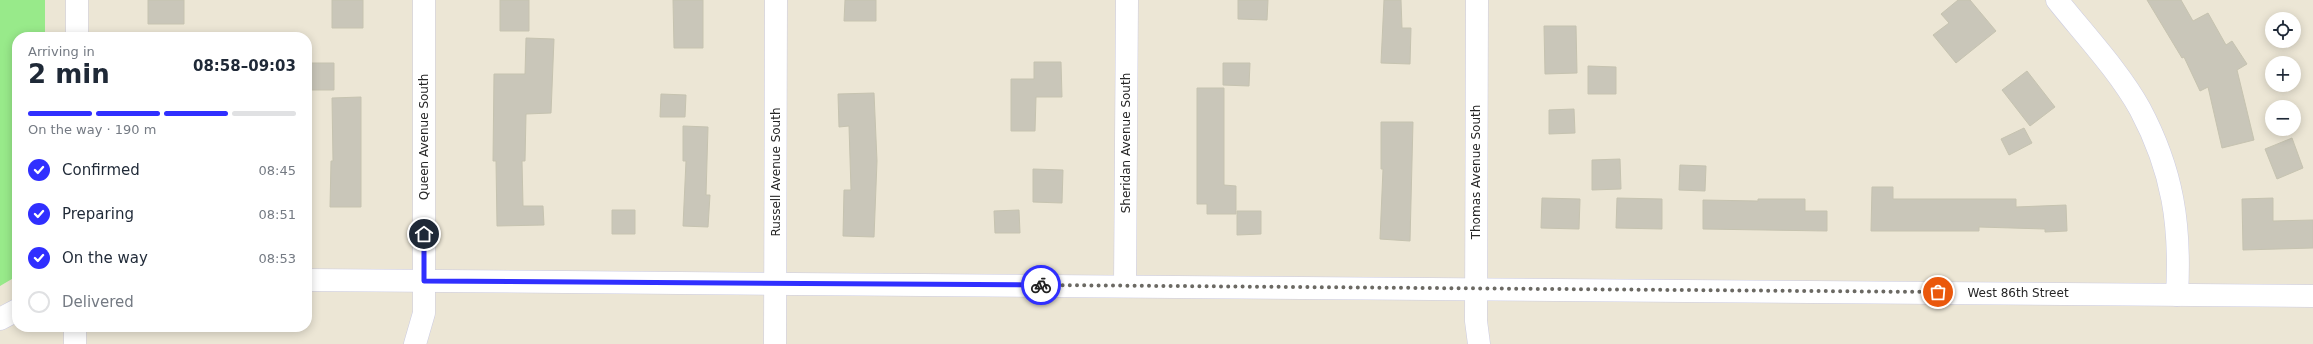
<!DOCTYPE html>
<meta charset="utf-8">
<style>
body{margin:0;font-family:"DejaVu Sans",sans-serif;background:#f2f2f3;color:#1f2937;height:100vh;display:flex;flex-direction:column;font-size:15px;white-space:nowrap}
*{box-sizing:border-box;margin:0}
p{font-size:13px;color:#747a83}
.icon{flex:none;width:22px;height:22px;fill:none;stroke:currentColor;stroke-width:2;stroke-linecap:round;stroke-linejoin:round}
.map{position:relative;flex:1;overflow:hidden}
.drawer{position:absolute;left:12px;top:32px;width:300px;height:300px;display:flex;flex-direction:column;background:#fff;border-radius:16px;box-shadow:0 2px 10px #0003}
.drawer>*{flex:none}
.controls{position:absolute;left:2265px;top:12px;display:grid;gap:8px}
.controls a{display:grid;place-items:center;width:36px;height:36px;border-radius:50%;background:#fff;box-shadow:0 2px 10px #0003;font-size:20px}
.pin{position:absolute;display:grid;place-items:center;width:34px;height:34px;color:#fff;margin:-17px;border:2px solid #fff;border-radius:50%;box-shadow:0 1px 4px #0007}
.courier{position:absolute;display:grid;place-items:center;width:40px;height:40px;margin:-20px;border:3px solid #302fff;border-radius:50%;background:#fff;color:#222;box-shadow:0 1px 5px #0007}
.head em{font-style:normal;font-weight:700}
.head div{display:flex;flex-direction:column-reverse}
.head{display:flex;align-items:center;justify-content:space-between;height:68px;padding:0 16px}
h1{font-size:26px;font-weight:700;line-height:30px}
.bar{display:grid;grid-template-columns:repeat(4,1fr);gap:6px 4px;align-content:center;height:48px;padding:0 16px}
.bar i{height:5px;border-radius:3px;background:#e0e1e3}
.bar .current{background:#302fff}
.bar p{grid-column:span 4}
ol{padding:0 16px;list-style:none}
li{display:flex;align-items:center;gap:12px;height:44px}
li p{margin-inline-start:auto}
li .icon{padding:4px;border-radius:50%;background:#302fff;color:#fff;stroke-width:4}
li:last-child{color:#747a83}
li i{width:22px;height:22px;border:2px solid #e0e1e3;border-radius:50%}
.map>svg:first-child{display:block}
</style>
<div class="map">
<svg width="2313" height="344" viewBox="0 0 2313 344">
<rect width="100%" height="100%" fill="#ece6d5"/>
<path fill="#98ea8a" d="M 0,0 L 45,0 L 45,37 L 17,37 L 17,276 L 0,286 Z"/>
<path fill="#c9c6b9" stroke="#c6c3b0" d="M 148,0 L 184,0 L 184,24 L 148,24 Z
M 332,0 L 363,0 L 363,28 L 332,28 Z
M 500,0 L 529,0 L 529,31 L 500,31 Z
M 673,0 L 703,0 L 703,48 L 674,48 Z
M 845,0 L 876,0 L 876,21 L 844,21 Z
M 1238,0 L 1268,0 L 1267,20 L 1238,19 Z
M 1384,0 L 1401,0 L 1402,28 L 1411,28 L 1410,64 L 1381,63 Z
M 1958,0 L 1970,0 L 1996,31 L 1956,63 L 1933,35 L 1949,23 L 1941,14 Z
M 2147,0 L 2181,0 L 2193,21 L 2208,13 L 2226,45 L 2232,41 L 2247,64 L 2237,70 L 2254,140 L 2222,148 L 2208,87 L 2200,91 L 2184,57 L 2182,58 Z
M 1544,26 L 1576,26 L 1577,73 L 1545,74 Z
M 526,38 L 554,39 L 551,113 L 526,114 L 525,161 L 522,161 L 523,206 L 543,206 L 544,225 L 497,226 L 496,161 L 493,161 L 494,74 L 525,74 Z
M 1034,62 L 1061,62 L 1062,97 L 1036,97 L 1035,131 L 1011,131 L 1011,79 L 1034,79 Z
M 309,63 L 334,63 L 334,90 L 309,90 Z
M 1223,63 L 1250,63 L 1249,86 L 1223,85 Z
M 1588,66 L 1616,67 L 1616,94 L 1588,94 Z
M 2027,71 L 2055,107 L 2030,126 L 2002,90 Z
M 1197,88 L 1224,88 L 1224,185 L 1236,186 L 1236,214 L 1207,214 L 1207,204 L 1197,204 Z
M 874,93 L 877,161 L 874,237 L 843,236 L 844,190 L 851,190 L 849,126 L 839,127 L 838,94 Z
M 661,94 L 686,95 L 685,117 L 660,117 Z
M 361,97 L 361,207 L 330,207 L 331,161 L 333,161 L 332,98 Z
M 1574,109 L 1575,133 L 1549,134 L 1549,110 Z
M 1381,122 L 1413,122 L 1410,241 L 1380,239 L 1383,169 L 1381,169 Z
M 683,126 L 708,127 L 706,195 L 710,195 L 708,227 L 683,226 L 686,161 L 683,161 Z
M 2024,128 L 2032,143 L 2009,155 L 2001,139 Z
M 2292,138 L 2303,168 L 2277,179 L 2265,149 Z
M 1620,159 L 1621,189 L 1592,190 L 1592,160 Z
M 1680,165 L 1706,166 L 1705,191 L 1679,190 Z
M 1033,169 L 1063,170 L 1062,203 L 1033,202 Z
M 1872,187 L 1893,187 L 1893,199 L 2016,199 L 2016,207 L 2066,205 L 2067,231 L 2045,232 L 2045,229 L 1979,227 L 1979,231 L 1871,231 Z
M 1542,198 L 1580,199 L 1579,229 L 1541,228 Z
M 1617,198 L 1662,199 L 1662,229 L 1616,228 Z
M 2273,198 L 2273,221 L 2313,220 L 2313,248 L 2243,250 L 2242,199 Z
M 1758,199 L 1805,199 L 1805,211 L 1827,211 L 1827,231 L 1703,229 L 1703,200 L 1758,201 Z
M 612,210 L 635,210 L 635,234 L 612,234 Z
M 1019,210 L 1020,233 L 995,233 L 994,211 Z
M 1237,211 L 1261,211 L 1261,234 L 1237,235 Z"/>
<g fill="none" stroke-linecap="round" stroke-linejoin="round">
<g stroke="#cbcbe2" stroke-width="23">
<path id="minor" d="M 1477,0 L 1476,321 L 1479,344
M 2057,0 C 2084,34 2119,71 2140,109 C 2173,171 2181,225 2177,295
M 1125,286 L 1127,0
M 415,344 L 424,313 L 424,0
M 775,344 L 776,0"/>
</g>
<g stroke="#cbcbe2" stroke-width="23">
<path id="tertiary" d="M 307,280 L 2313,296
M 0,319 L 17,310"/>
</g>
<g stroke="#cbcbe2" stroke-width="23">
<path id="secondary" d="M 77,37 L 77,0
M 75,344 L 75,327"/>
</g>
<use href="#minor" stroke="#fff" stroke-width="22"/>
<use href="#tertiary" stroke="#fff" stroke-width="22"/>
<use href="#secondary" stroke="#fff" stroke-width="22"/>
</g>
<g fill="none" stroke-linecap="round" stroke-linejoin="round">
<path stroke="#6b6963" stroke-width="4" stroke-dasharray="0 7.2" d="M 1041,285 L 1938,292"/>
<path stroke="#302fff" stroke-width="5" d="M 424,234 L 424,281 L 1041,285"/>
</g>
<g text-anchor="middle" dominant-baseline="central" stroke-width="4" stroke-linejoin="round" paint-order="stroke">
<g font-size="12" fill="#262626" stroke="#fff">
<text transform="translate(424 137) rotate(-90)">Queen Avenue South</text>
<text transform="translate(1126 143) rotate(-90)">Sheridan Avenue South</text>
<text transform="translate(776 172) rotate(-90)">Russell Avenue South</text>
<text transform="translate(1476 172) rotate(-90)">Thomas Avenue South</text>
<text x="2018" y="293">West 86th Street</text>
</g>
</g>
</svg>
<div class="controls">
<a><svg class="icon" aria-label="locate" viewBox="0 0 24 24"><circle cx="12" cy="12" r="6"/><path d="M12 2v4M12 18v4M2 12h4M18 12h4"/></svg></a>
<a>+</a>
<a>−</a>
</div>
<div class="pin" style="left:1938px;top:292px;background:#ea580c"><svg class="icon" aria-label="bag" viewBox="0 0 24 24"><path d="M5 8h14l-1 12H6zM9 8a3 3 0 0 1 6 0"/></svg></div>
<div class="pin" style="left:424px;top:234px;background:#1f2937"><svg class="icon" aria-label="home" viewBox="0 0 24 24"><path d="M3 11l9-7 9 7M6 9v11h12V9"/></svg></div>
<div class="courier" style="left:1041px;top:285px"><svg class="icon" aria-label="bike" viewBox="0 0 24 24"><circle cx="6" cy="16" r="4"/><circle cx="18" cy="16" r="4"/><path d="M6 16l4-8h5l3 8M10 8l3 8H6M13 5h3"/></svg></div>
<section class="drawer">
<div class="head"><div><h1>2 min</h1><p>Arriving in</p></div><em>08:58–09:03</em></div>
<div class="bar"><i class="current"></i><i class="current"></i><i class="current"></i><i></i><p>On the way · 190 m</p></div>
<ol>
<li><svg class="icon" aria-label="check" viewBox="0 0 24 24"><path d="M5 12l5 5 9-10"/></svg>Confirmed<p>08:45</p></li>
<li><svg class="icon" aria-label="check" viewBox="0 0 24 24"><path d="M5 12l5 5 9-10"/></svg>Preparing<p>08:51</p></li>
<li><svg class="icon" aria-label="check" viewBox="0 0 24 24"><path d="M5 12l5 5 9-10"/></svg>On the way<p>08:53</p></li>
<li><i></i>Delivered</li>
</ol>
</section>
</div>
